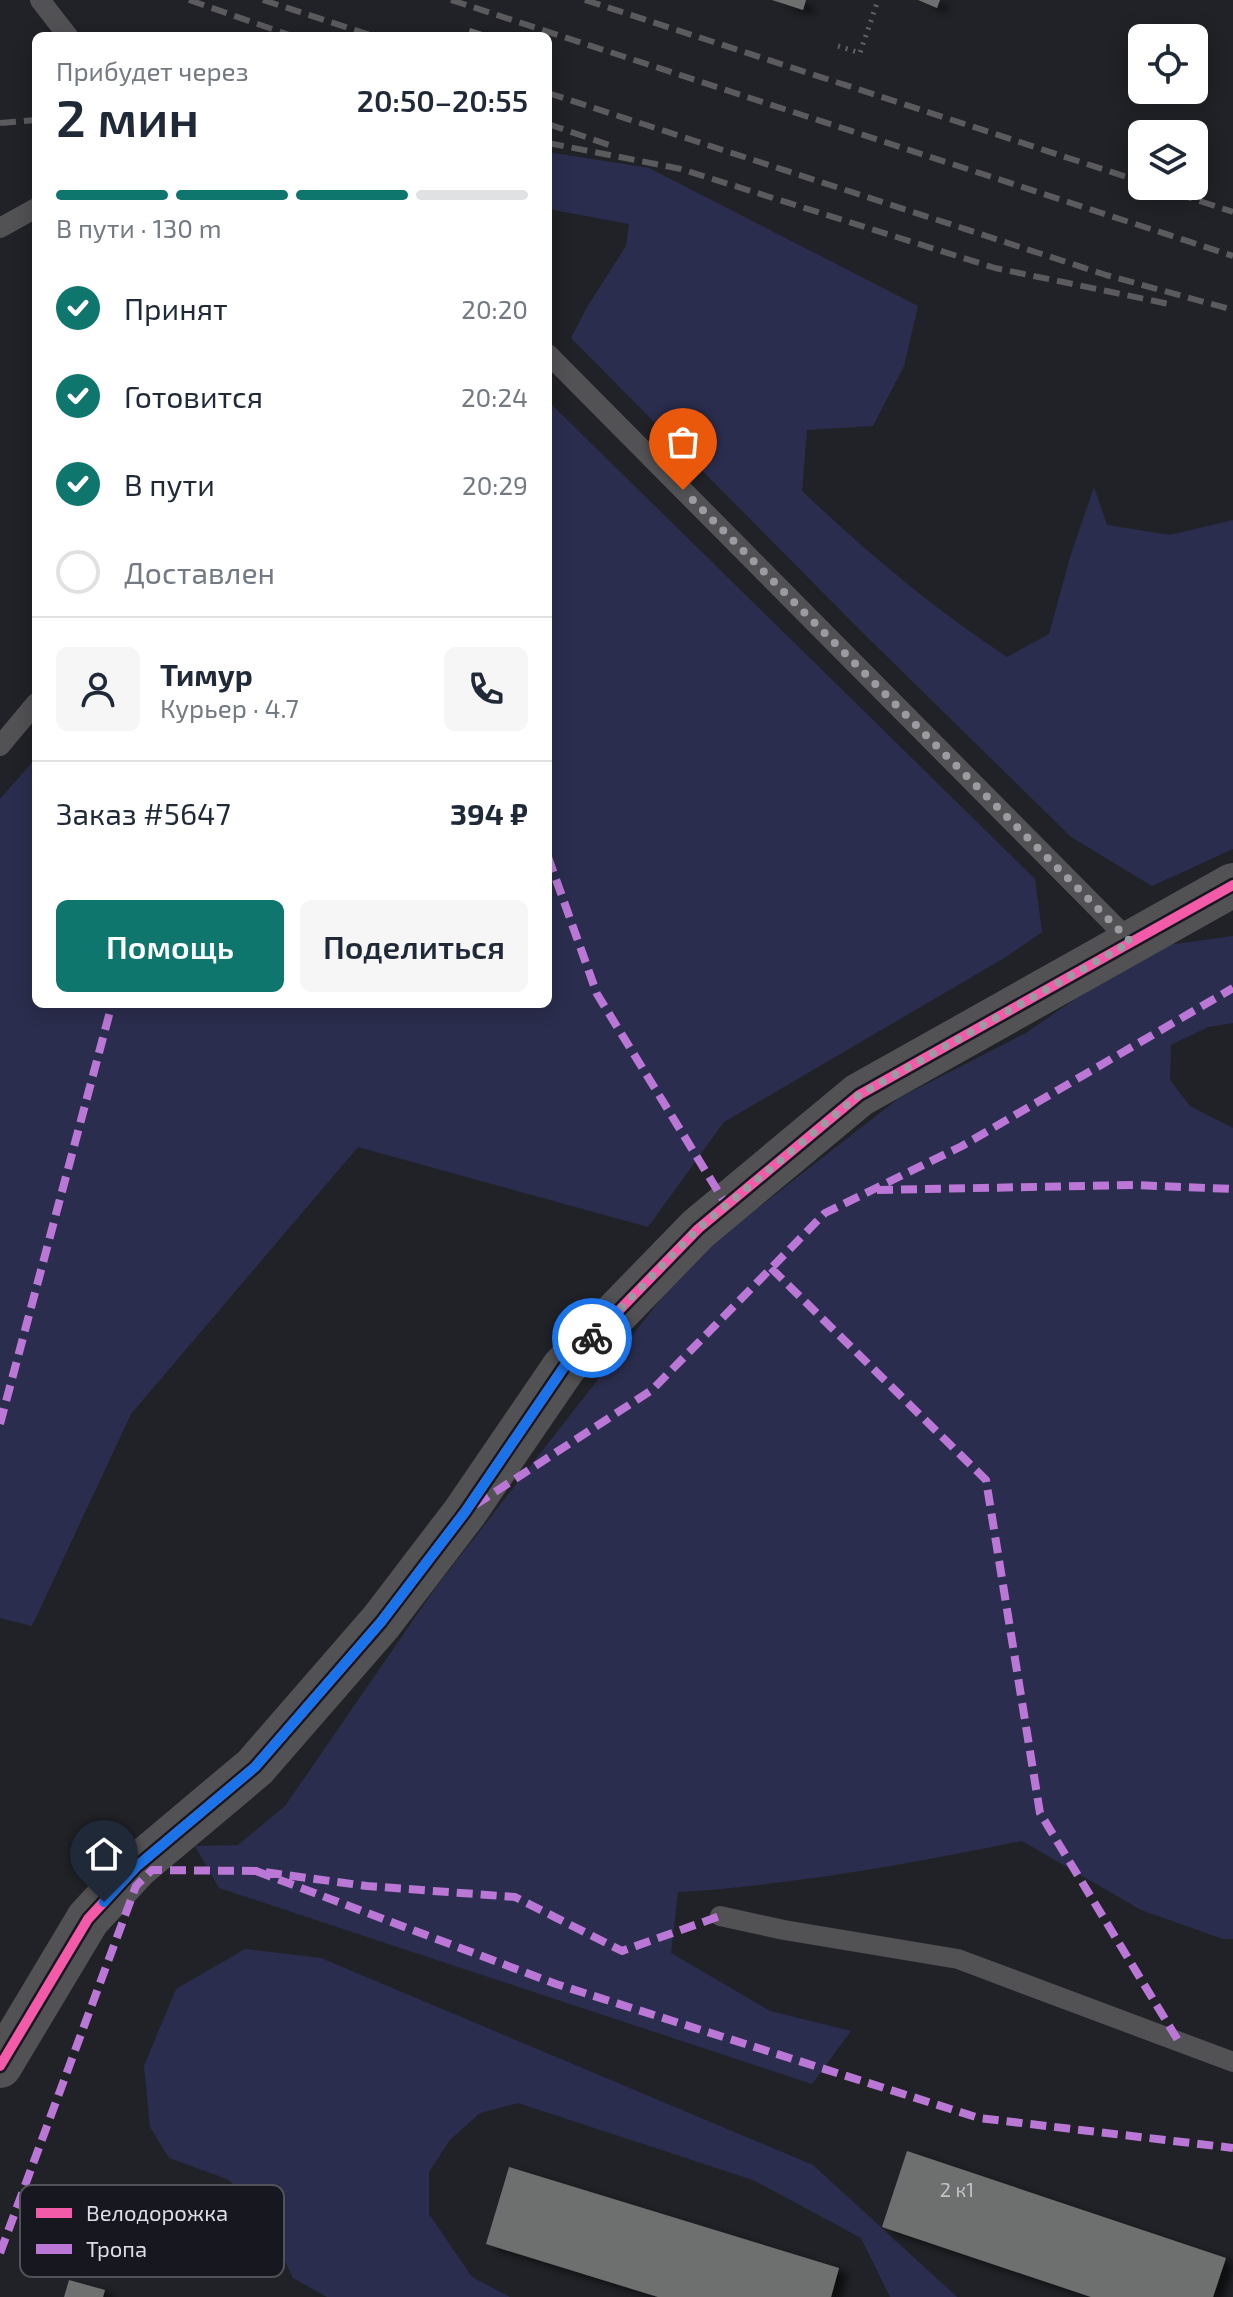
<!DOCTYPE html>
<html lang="ru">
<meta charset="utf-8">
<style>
body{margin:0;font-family:"Exo 2",sans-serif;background:#f6f6f7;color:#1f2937;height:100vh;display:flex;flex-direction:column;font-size:30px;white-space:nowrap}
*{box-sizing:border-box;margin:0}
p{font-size:26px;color:#747a83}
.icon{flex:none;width:44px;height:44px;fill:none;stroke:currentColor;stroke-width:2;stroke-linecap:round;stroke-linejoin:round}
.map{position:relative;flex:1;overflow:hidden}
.sheet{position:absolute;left:32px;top:32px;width:520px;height:976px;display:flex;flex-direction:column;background:#fff;border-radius:12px;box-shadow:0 4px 20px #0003}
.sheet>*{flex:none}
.fabs{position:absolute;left:1128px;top:24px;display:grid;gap:16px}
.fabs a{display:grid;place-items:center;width:80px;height:80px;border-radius:12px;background:#fff;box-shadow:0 4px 20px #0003;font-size:40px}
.pin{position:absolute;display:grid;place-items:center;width:68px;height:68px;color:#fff;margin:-82px -34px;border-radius:50% 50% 50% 0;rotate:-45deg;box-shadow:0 0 8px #0007}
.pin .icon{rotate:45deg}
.courier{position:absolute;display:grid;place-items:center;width:80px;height:80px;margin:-40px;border:6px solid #1a73e8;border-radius:50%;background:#fff;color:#222;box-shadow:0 2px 10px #0007}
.headline em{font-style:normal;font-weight:600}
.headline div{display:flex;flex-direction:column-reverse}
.headline{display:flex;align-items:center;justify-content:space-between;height:136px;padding:0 24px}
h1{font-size:52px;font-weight:600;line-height:60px}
.bar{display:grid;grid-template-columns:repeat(4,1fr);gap:12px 8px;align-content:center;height:96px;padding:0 24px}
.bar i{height:10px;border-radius:6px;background:#e0e1e3}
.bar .on{background:#0f766e}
.bar p{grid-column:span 4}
.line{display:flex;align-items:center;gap:20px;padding:0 24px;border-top:2px solid #e0e1e3}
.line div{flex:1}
.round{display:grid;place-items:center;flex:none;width:84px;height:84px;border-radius:12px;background:#f6f6f7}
ol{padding:0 24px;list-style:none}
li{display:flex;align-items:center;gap:24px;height:88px}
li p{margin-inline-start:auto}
li .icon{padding:8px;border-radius:50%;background:#0f766e;color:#fff;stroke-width:4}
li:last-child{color:#747a83}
li i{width:44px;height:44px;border:4px solid #e0e1e3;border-radius:50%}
.primary-button{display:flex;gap:16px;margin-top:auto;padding:16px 24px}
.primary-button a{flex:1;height:92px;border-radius:12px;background:#0f766e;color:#fff;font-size:32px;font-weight:600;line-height:92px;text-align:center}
.primary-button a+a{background:#f6f6f7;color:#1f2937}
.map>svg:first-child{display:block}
</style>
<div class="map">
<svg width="1233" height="2297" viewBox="0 0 1233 2297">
<defs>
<filter id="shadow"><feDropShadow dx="9" dy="5" stdDeviation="4" flood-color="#0009"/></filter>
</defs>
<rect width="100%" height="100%" fill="#212227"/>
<path fill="#2b2d4e" d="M 548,152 L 649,168 L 918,306 L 904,366 L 873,426 L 807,430 L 802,491 C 865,551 934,609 1007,657 L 1049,634 L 1071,554 L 1094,487 L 1107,525 L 1170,535 L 1233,520 L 1233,849 L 1152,886 L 1071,837 L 858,628 L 571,338 L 587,307 L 626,246 L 629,224 L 548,209 Z
M 548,401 L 1035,879 L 1042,932 L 1006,957 L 724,1122 L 648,1227 L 358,1147 L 131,1414 L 32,1626 L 0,1618 L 0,799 L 36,758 L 36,1004 L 548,1004 Z
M 1233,936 L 1233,1023 L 1208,1027 L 1171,1045 L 1170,1080 L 1190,1106 L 1233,1128 L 1233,1939 L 1223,1939 L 1141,1910 L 1022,1841 C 908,1864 794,1885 678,1892 L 671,1953 L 770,2011 L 851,2031 L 812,2084 L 219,1888 L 195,1846 L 238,1845 L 285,1806 L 436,1587 L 691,1260 L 899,1098 L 1026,1033 L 1137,956 L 1168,945 Z
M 245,1949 L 321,1958 L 813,2165 L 957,2297 L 890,2297 L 861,2238 L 753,2180 L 518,2103 L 480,2113 L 450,2140 L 429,2172 L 429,2214 L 472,2277 L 510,2297 L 327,2297 L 293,2278 L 258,2204 L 227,2179 L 169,2158 L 150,2127 L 144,2066 L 176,1989 Z"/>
<path fill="#6e6f6f" filter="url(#shadow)" d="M 772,0 L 806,0 L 803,10 Z
M 918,0 L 940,0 L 937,8 Z
M 470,28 L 492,35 L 492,36 L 468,36 Z
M 907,2151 L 1226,2258 L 1213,2297 L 1091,2297 L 882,2227 Z
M 509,2167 L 839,2268 L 831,2297 L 658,2297 L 486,2244 Z
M 69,2280 L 105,2290 L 103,2297 L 64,2297 Z"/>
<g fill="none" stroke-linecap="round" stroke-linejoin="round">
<path stroke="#606163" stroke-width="5" stroke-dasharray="2 6" stroke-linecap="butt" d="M 838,46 L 860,53 L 878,0"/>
<path stroke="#525254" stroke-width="20" d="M 40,0 L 68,36
M 0,228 L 36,208
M 548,354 L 1131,942
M 0,746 L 36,703
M 720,1916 L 784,1930 L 958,1959 L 1233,2062"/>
<path stroke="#525254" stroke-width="44" d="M 0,2066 L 88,1919 L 136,1867 L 255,1767 L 381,1622 L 465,1512 L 564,1367 L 698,1229 L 859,1095 L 1233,885"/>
<path stroke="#5b5b5e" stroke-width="6" stroke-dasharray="16 8" stroke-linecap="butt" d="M 189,0 L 292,36
M 263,0 L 373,36
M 451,0 L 1233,256
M 585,0 L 1142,182
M 548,93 L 1106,275 L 1233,310
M 0,123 L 36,120
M 548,124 L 612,146
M 548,143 L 681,169 L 995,268 L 1174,305
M 1154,186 L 1233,212"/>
<path stroke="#ba77d6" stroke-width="8" stroke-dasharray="16 8" stroke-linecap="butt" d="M 548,857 L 597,994 L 727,1206
M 877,1190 L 1133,1185 L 1233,1189
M 771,1268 L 986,1480 L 1040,1813 L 1179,2042
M 0,1424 L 112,1004
M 475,1505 L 652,1390 L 825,1213 L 962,1146 L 1233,988
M 256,1871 L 556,1984 L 979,2118 L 1233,2148
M 0,2253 L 136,1886 L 152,1870 L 256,1871 L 367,1886 L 515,1897 L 622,1951 L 720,1916"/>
<g stroke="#16171f" stroke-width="15">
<path id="cycleway" d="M 0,2066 L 88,1919 L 136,1867 L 255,1767 L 381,1622 L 465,1512 L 564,1367 L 698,1229 L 859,1095 L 1233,885"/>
</g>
<use href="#cycleway" stroke="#f35aa7" stroke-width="10"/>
</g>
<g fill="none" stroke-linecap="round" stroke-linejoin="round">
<path stroke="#9b9ca2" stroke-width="8" stroke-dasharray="0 14.4" d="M 592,1338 L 698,1229 L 859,1095 L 1131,942 L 683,490"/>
<path stroke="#1a73e8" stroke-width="10" d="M 104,1902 L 136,1867 L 255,1767 L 381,1622 L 465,1512 L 564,1367 L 592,1338"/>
</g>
<g text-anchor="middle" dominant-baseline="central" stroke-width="8" stroke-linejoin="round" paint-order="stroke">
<g font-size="20" fill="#c1c2c7">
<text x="957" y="2189">2 к1</text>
</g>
</g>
<rect x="20" y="2185" width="264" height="92" rx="12" fill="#16171f" stroke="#52535a" stroke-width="2"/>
<rect x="36" y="2208" width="36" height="10" fill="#f35aa7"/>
<rect x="36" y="2244" width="36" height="10" fill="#ba77d6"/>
<g font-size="22" fill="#dddee4">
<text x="86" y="2221">Велодорожка</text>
<text x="86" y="2257">Тропа</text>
</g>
</svg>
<div class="fabs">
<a><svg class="icon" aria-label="locate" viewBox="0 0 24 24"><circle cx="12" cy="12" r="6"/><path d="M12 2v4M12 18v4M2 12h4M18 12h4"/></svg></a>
<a><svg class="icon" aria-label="layers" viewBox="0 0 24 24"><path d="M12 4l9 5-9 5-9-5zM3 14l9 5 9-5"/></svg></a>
</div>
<div class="pin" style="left:683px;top:490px;background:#ea580c"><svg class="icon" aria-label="bag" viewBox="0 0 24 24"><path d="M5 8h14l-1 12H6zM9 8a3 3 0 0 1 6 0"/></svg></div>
<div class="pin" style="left:104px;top:1902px;background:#1f2937"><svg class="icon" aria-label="home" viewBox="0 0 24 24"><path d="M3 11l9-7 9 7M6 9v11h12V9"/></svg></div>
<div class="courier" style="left:592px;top:1338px"><svg class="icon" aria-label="bike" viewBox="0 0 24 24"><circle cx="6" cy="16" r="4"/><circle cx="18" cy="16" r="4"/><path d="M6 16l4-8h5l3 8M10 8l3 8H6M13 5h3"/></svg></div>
<section class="sheet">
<div class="headline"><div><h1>2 мин</h1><p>Прибудет через</p></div><em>20:50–20:55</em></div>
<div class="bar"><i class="on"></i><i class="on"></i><i class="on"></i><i></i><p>В пути · 130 m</p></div>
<ol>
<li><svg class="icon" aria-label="check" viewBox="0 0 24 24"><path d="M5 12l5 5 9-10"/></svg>Принят<p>20:20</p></li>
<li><svg class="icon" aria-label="check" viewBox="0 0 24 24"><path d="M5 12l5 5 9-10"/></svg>Готовится<p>20:24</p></li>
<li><svg class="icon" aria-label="check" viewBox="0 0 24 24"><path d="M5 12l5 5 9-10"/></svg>В пути<p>20:29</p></li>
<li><i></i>Доставлен</li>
</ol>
<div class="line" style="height:144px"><a class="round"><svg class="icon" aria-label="person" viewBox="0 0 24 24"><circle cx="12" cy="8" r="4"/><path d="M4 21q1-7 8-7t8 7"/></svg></a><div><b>Тимур</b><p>Курьер · 4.7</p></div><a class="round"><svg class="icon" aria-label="phone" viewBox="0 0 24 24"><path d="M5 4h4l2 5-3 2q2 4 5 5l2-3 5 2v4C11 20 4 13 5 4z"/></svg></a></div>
<div class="line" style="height:104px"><div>Заказ #5647</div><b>394 ₽</b></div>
<div class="primary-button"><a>Помощь</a><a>Поделиться</a></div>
</section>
</div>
